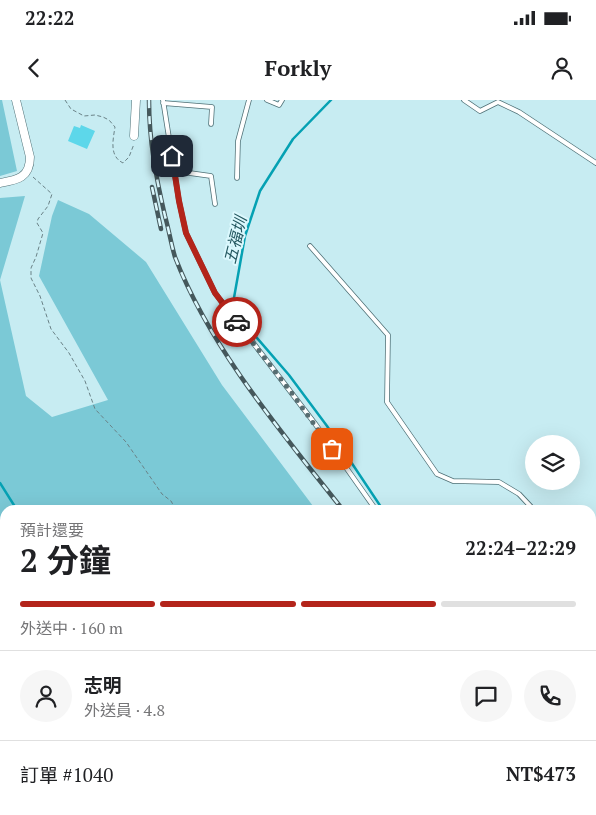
<!DOCTYPE html>
<html lang="zh-TW">
<meta charset="utf-8">
<style>
body{margin:0;font-family:"PT Serif","Noto Sans TC",serif;background:#f6f6f6;color:#202124;height:100vh;display:flex;flex-direction:column;font-size:19px;white-space:nowrap}
*{box-sizing:border-box;margin:0}
p{font-size:16px;color:#757577}
.icon{flex:none;width:28px;height:28px;fill:none;stroke:currentColor;stroke-width:2;stroke-linecap:round;stroke-linejoin:round}
.map{position:relative;flex:1;overflow:hidden}
.sheet{position:absolute;left:0px;top:405px;width:596px;height:310px;display:flex;flex-direction:column;background:#fff;border-radius:15px 15px 0 0;box-shadow:0 5px 20px #0002}
.sheet>*{flex:none}
.tools{position:absolute;left:525px;top:335px;display:grid;gap:10px}
.tools a{display:grid;place-items:center;width:55px;height:55px;border-radius:50%;background:#fff;box-shadow:0 5px 20px #0002;font-size:25px}
.pin{position:absolute;display:grid;place-items:center;width:42px;height:42px;color:#fff;margin:-21px;border-radius:10px;box-shadow:0 2px 8px #0006}
.courier{position:absolute;display:grid;place-items:center;width:50px;height:50px;margin:-25px;border:4px solid #b3241a;border-radius:50%;background:#fff;color:#222;box-shadow:0 1px 6px #0007}
.summary em{font-style:normal;font-weight:700}
.summary div{display:flex;flex-direction:column-reverse}
.summary{display:flex;align-items:center;justify-content:space-between;height:85px;padding:0 20px}
h1{font-size:32px;font-weight:700;line-height:38px}
.bar{display:grid;grid-template-columns:repeat(4,1fr);gap:8px 5px;align-content:center;height:60px;padding:0 20px}
.bar i{height:6px;border-radius:4px;background:#e0e0e0}
.bar .active{background:#b3241a}
.bar p{grid-column:span 4}
.line{display:flex;align-items:center;gap:12px;padding:0 20px;border-top:1px solid #e0e0e0}
.line div{flex:1}
.round{display:grid;place-items:center;flex:none;width:52px;height:52px;border-radius:26px;background:#f6f6f6}
.status{display:flex;justify-content:space-between;align-items:center;height:35px;padding:0 25px;background:#fff;direction:ltr}
.status svg{height:14px;fill:currentColor}
header{display:flex;justify-content:space-between;align-items:center;height:65px;padding:0 20px;background:#fff;font-size:22px;font-weight:700}
.map>svg:first-child{display:block}
</style>
<div class="status"><b>22:22</b><svg viewBox="0 0 49 12"><path d="M0 12V9h3v3zM5 12V6h3v6zM10 12V3h3v9zM15 12V0h3v12zM26 1h20v11H26zM47 4h2v5h-2z"/></svg></div>
<header><svg class="icon" aria-label="back" viewBox="0 0 24 24"><path d="M15 5l-7 7 7 7"/></svg>Forkly<svg class="icon" aria-label="person" viewBox="0 0 24 24"><circle cx="12" cy="8" r="4"/><path d="M4 21q1-7 8-7t8 7"/></svg></header>
<div class="map">
<svg width="596" height="715" viewBox="0 0 596 715">
<rect width="100%" height="100%" fill="#c7ecf2"/>
<path fill="#7bc9d6" d="M 0,0 L 2,0 L 17,71 L 0,76 Z
M 25,96 L 0,180 L 26,296 L 52,317 L 108,300 L 39,176 L 52,116 L 58,100 L 89,114 L 146,162 L 222,285 L 316,410 L 5,410 L 5,710 L 518,710 L 522,715 L 0,715 L 0,98 Z"/>
<g fill="none" stroke-linecap="round" stroke-linejoin="round">
<path stroke="#05a1b3" stroke-width="2.5" d="M 331,0 L 293,39 L 260,91 L 245,136 L 232,209 L 289,275 L 327,326 L 383,410
M 0,383 L 17,410
M 0,581 L 5,584
M 591,698 L 596,709
M 184,710 L 186,715
M 48,715 L 50,710"/>
</g>
<path fill="#5dd7ea" d="M 81,25 L 95,31 L 87,49 L 68,41 L 74,26 L 80,28 Z"/>
<g fill="none" stroke-linecap="round" stroke-linejoin="round">
<g stroke="#4f7076" stroke-width="5.5">
<path id="service" d="M 163,0 L 179,101 L 186,133 L 215,193 L 316,325 L 376,410
M 267,0 L 279,5 L 282,0
M 464,0 L 480,11 L 498,2 L 519,12 L 596,63
M 163,3 L 212,7 L 211,24
M 175,71 L 211,76 L 215,104
M 237,78 L 238,41 L 249,0
M 310,146 L 388,235 L 387,302 L 437,374 L 453,381 L 499,382 L 519,394 L 534,410
M 591,438 L 596,433
M 591,462 L 596,465
M 0,543 L 5,546
M 591,590 L 596,596
M 122,710 L 124,715"/>
</g>
<g stroke="#4f7076" stroke-width="9">
<path id="minor" d="M 134,36 L 136,0
M 0,83 C 17,80 30,78 30,57 L 16,0"/>
</g>
<path stroke="#6a8287" stroke-width="1" stroke-dasharray="4 2.5" stroke-linecap="butt" d="M 65,0 L 71,9 L 84,16 L 95,15 L 103,17 L 109,20 L 115,27 C 113,40 109,56 123,63 L 129,57 L 134,44
M 33,77 L 52,94 L 48,106 L 38,119 L 37,123 L 43,133 L 36,157 L 31,168 L 31,178 L 40,196 L 51,229 L 69,253 L 85,281 L 95,309 L 126,342 L 162,394 L 171,401 L 176,410
M 591,604 L 595,601
M 313,710 L 317,715"/>
<use href="#service" stroke="#fff" stroke-width="4"/>
<use href="#minor" stroke="#fff" stroke-width="8"/>
<g stroke="#45585c" stroke-width="4.5">
<path id="rail" d="M 149,0 C 149,41 156,77 165,116 C 169,130 171,144 175,157 C 210,248 283,334 343,410
M 152,87 L 161,129
M 548,710 L 552,715
M 558,710 L 561,715"/>
</g>
<use href="#rail" stroke="#dbf8fd" stroke-width="2.5" stroke-dasharray="8" stroke-linecap="butt"/>
</g>
<g fill="none" stroke-linecap="round" stroke-linejoin="round">
<path stroke="#576d71" stroke-width="5" stroke-dasharray="0 9" d="M 237,222 L 291,292 L 332,349"/>
<path stroke="#b3241a" stroke-width="6" d="M 172,56 L 179,101 L 186,133 L 215,193 L 237,222"/>
</g>
<g text-anchor="middle" dominant-baseline="central" stroke-width="4" stroke-linejoin="round" paint-order="stroke">
<g font-size="16" font-style="italic" fill="#245860" stroke="#dbf8fd">
<text transform="translate(235 140) rotate(-76)">五福圳</text>
</g>
</g>
</svg>
<div class="tools">
<a><svg class="icon" aria-label="layers" viewBox="0 0 24 24"><path d="M12 4l9 5-9 5-9-5zM3 14l9 5 9-5"/></svg></a>
</div>
<div class="pin" style="left:332px;top:349px;background:#ea580c"><svg class="icon" aria-label="bag" viewBox="0 0 24 24"><path d="M5 8h14l-1 12H6zM9 8a3 3 0 0 1 6 0"/></svg></div>
<div class="pin" style="left:172px;top:56px;background:#1f2937"><svg class="icon" aria-label="home" viewBox="0 0 24 24"><path d="M3 11l9-7 9 7M6 9v11h12V9"/></svg></div>
<div class="courier" style="left:237px;top:222px"><svg class="icon" aria-label="car" viewBox="0 0 24 24"><path d="M5 17H2v-5l4-1 3-4h7l3 4 3 1v5h-3M9 17h6M6 11h13"/><circle cx="7" cy="17" r="2"/><circle cx="17" cy="17" r="2"/></svg></div>
<section class="sheet">
<div class="summary"><div><h1>2 分鐘</h1><p>預計還要</p></div><em>22:24–22:29</em></div>
<div class="bar"><i class="active"></i><i class="active"></i><i class="active"></i><i></i><p>外送中 · 160 m</p></div>
<div class="line" style="height:90px"><a class="round"><svg class="icon" aria-label="person" viewBox="0 0 24 24"><circle cx="12" cy="8" r="4"/><path d="M4 21q1-7 8-7t8 7"/></svg></a><div><b>志明</b><p>外送員 · 4.8</p></div><a class="round"><svg class="icon" aria-label="chat" viewBox="0 0 24 24"><path d="M4 5h16v11H9l-5 4z"/></svg></a><a class="round"><svg class="icon" aria-label="phone" viewBox="0 0 24 24"><path d="M5 4h4l2 5-3 2q2 4 5 5l2-3 5 2v4C11 20 4 13 5 4z"/></svg></a></div>
<div class="line" style="height:65px"><div>訂單 #1040</div><b>NT$473</b></div>
</section>
</div>
